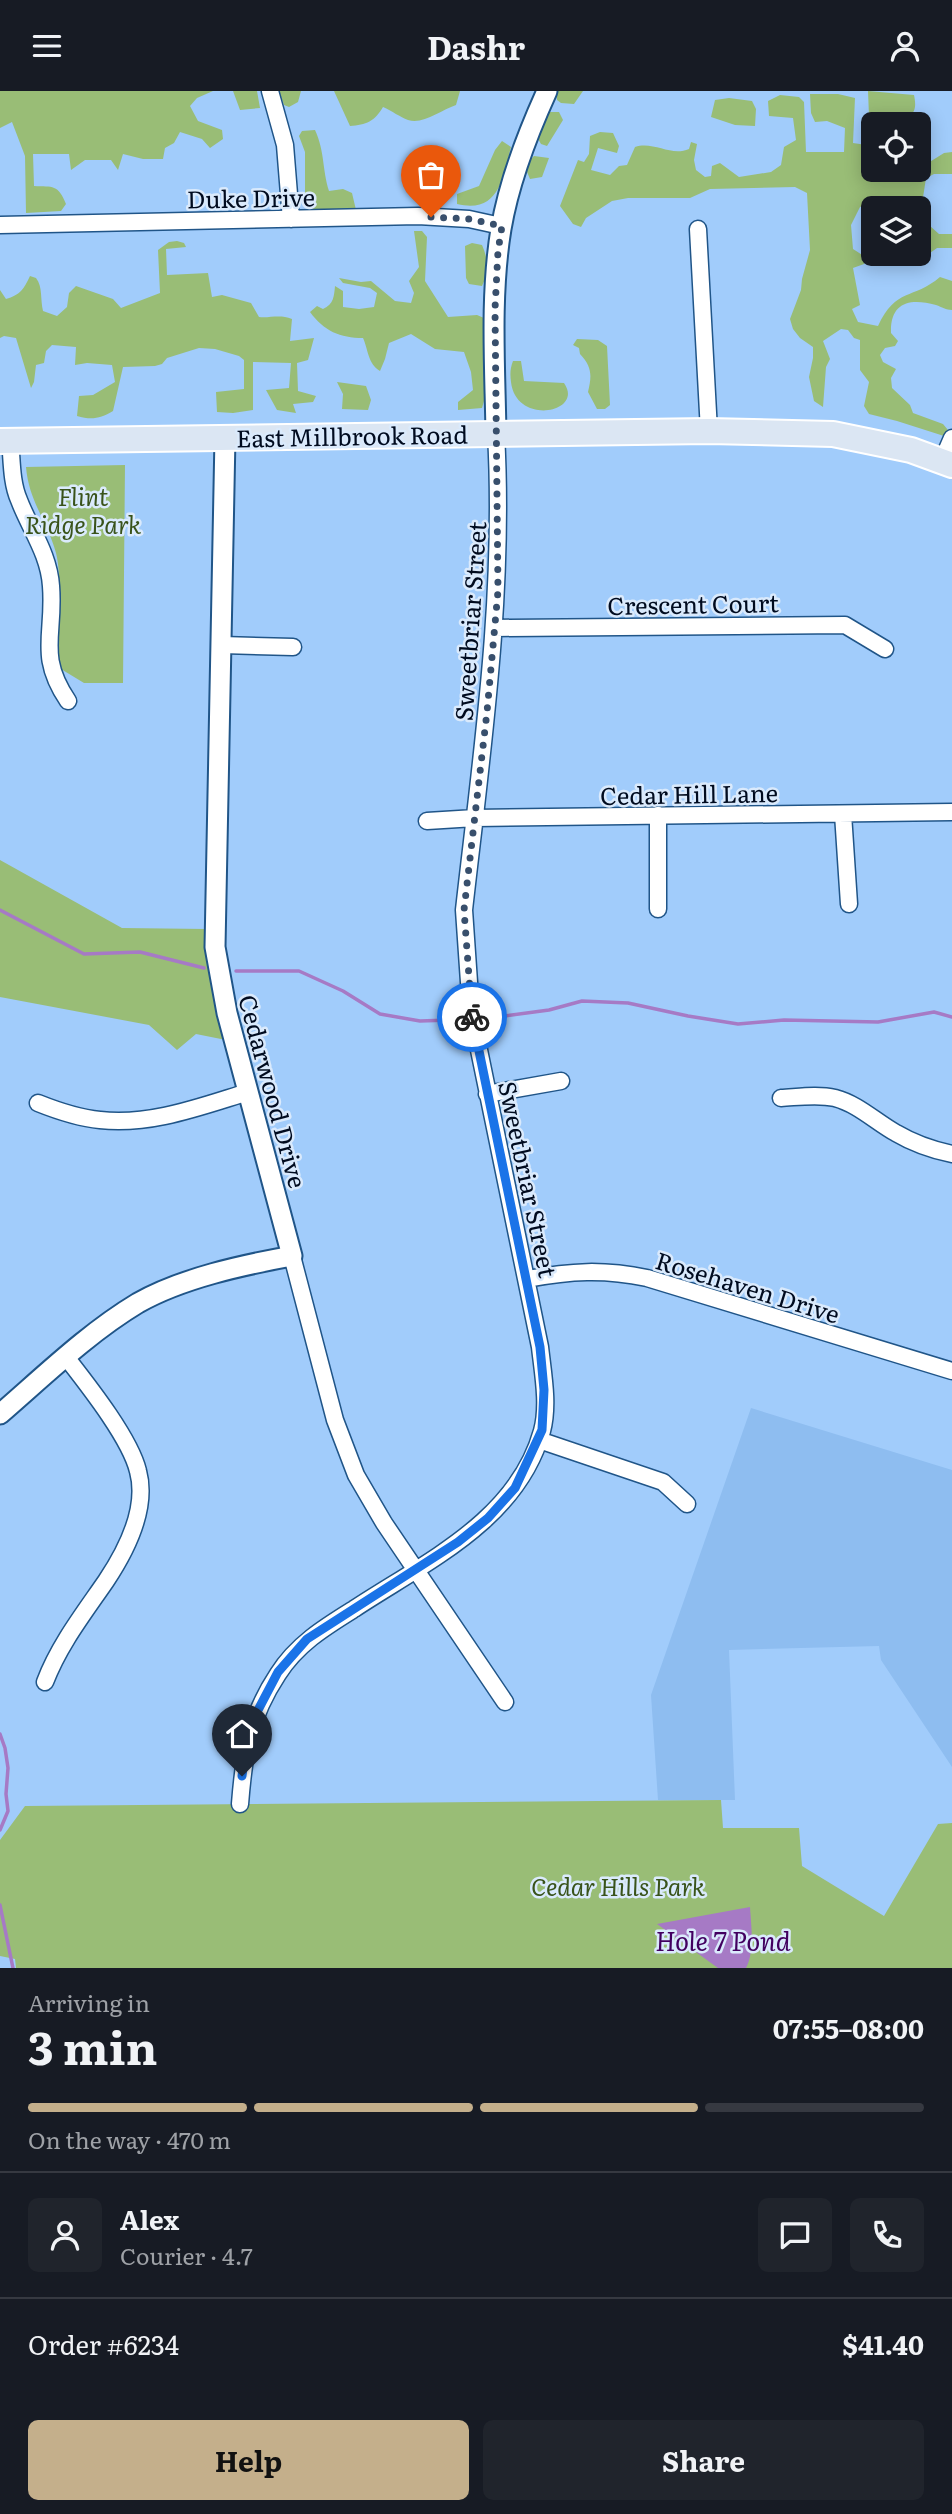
<!DOCTYPE html>
<meta charset="utf-8">
<style>
body{margin:0;font-family:Literata,serif;background:#20242c;color:#f1f3f6;height:100vh;display:flex;flex-direction:column;font-size:26px;white-space:nowrap}
*{box-sizing:border-box;margin:0}
p{font-size:23px;color:#9ea1a6}
.icon{flex:none;width:38px;height:38px;fill:none;stroke:currentColor;stroke-width:2;stroke-linecap:round;stroke-linejoin:round}
.map{position:relative;height:1877px;overflow:hidden}
.drawer{display:flex;flex-direction:column;background:#171b24;flex:1}
.drawer>*{flex:none}
.buttons{position:absolute;left:861px;top:21px;display:grid;gap:14px}
.buttons a{display:grid;place-items:center;width:70px;height:70px;border-radius:10px;background:#171b24;box-shadow:0 4px 18px #0003;font-size:35px}
.pin{position:absolute;display:grid;place-items:center;width:60px;height:60px;color:#fff;margin:-72px -30px;border-radius:50% 50% 50% 0;rotate:-45deg;box-shadow:0 0 7px #0007}
.pin .icon{rotate:45deg}
.courier{position:absolute;display:grid;place-items:center;width:70px;height:70px;margin:-35px;border:5px solid #1a73e8;border-radius:50%;background:#fff;color:#222;box-shadow:0 2px 9px #0007}
.summary em{font-style:normal;font-weight:700}
.summary div{display:flex;flex-direction:column-reverse}
.summary{display:flex;align-items:center;justify-content:space-between;height:119px;padding:0 28px}
h1{font-size:46px;font-weight:700;line-height:52px}
.bar{display:grid;grid-template-columns:repeat(4,1fr);gap:10px 7px;align-content:center;height:84px;padding:0 28px}
.bar i{height:9px;border-radius:5px;background:#363941}
.bar .current{background:#c4af8b}
.bar p{grid-column:span 4}
.line{display:flex;align-items:center;gap:18px;padding:0 28px;border-top:2px solid #363941}
.line div{flex:1}
.round{display:grid;place-items:center;flex:none;width:74px;height:74px;border-radius:10px;background:#20242c}
.action{display:flex;gap:14px;margin-top:auto;padding:14px 28px}
.action a{flex:1;height:80px;border-radius:10px;background:#c4af8b;color:#111;font-size:28px;font-weight:700;line-height:80px;text-align:center}
.action a+a{background:#20242c;color:#f1f3f6}
header{display:flex;justify-content:space-between;align-items:center;height:91px;padding:0 28px;background:#171b24;font-size:32px;font-weight:700}
.map>svg:first-child{display:block}
</style>
<header><svg class="icon" aria-label="menu" viewBox="0 0 24 24"><path d="M4 6h16M4 12h16M4 18h16"/></svg>Dashr<svg class="icon" aria-label="person" viewBox="0 0 24 24"><circle cx="12" cy="8" r="4"/><path d="M4 21q1-7 8-7t8 7"/></svg></header>
<div class="map">
<svg width="952" height="1877" viewBox="0 0 952 1877">
<rect width="100%" height="100%" fill="#a1ccfb"/>
<path fill="#8ebdf0" d="M 751,1317 L 952,1379 L 952,1676 L 881,1569 L 879,1555 L 729,1559 L 735,1709 L 658,1709 L 651,1604 Z"/>
<path fill="#99bd76" d="M 0,0 L 213,0 L 197,7 L 190,15 L 198,30 L 222,39 L 223,48 L 210,57 L 202,48 L 180,41 L 174,52 L 165,57 L 163,68 L 143,68 L 123,63 L 118,79 L 111,69 L 85,69 L 71,79 L 69,63 L 33,63 L 34,95 C 53,96 58,93 66,113 L 61,120 L 26,122 L 25,65 L 12,31 L 0,37 Z
M 233,0 L 257,0 L 260,17 L 240,19 Z
M 279,0 L 301,0 L 298,11 L 289,16 L 284,14 Z
M 334,0 L 460,0 L 456,14 C 441,19 423,34 408,29 C 400,26 392,20 383,16 C 375,30 366,34 350,35 Z
M 556,0 L 583,0 L 574,13 L 561,12 L 557,9 Z
M 868,0 L 914,4 C 916,14 916,20 909,26 L 869,25 Z
M 810,3 L 838,3 L 855,7 L 853,52 L 873,55 L 873,79 L 919,79 L 919,59 L 925,62 L 928,72 L 944,62 L 952,61 L 952,83 L 934,83 L 926,87 L 920,126 L 939,143 L 952,143 L 952,157 L 937,157 L 930,162 L 919,159 L 919,117 C 912,117 901,119 894,117 C 876,111 880,109 860,116 L 851,134 L 853,158 L 867,167 L 864,173 L 853,177 L 860,214 L 852,218 L 858,231 L 878,235 C 896,196 913,209 940,186 L 952,190 L 952,219 C 946,219 942,216 936,214 C 910,207 890,211 891,242 L 898,250 L 895,255 L 885,257 L 880,264 L 883,271 L 896,278 L 891,287 L 892,297 L 910,314 L 913,322 L 943,333 L 948,339 L 944,345 L 897,330 L 869,323 L 864,315 L 869,291 L 860,279 L 860,249 L 854,247 L 848,239 L 841,238 L 823,250 L 830,268 L 826,276 L 823,316 L 814,310 L 809,286 L 813,267 L 813,256 L 800,247 L 793,238 L 790,228 L 801,199 L 802,188 L 810,159 L 807,102 L 795,96 L 710,98 L 690,107 L 628,107 L 612,110 L 586,127 L 581,136 L 573,133 L 560,115 L 578,69 L 584,71 L 589,63 L 590,45 L 600,41 L 613,42 L 619,55 L 617,62 L 598,57 L 591,79 L 610,84 L 619,75 L 627,74 L 635,56 C 654,50 671,66 689,58 L 691,51 L 697,53 L 694,69 L 696,79 L 705,86 L 711,85 L 712,75 L 720,72 L 739,86 L 771,81 L 781,74 L 784,56 L 796,49 L 793,27 L 769,25 L 768,10 L 780,4 L 799,6 L 804,11 L 806,61 L 844,61 L 845,37 L 827,30 L 815,31 L 811,22 Z
M 729,7 L 752,10 L 756,18 L 755,35 L 735,34 L 711,26 L 715,9 Z
M 546,21 L 559,21 L 563,29 L 547,55 L 541,53 L 537,46 Z
M 315,39 C 325,61 322,78 329,100 L 343,98 L 352,102 L 356,119 L 310,120 L 305,103 L 305,61 L 299,45 L 302,40 Z
M 502,50 L 511,56 C 503,87 499,123 457,113 L 457,103 L 479,95 L 495,59 Z
M 534,65 L 549,67 L 542,86 L 530,88 L 527,81 L 528,71 Z
M 414,140 L 422,140 L 427,146 L 425,190 L 448,226 L 477,224 L 484,227 L 486,303 L 482,317 L 458,319 L 458,311 L 473,299 L 471,281 L 464,261 L 435,258 L 411,243 L 389,252 L 385,268 L 380,280 C 368,273 368,258 363,247 C 340,247 324,240 310,221 L 317,215 L 323,218 C 334,213 334,205 335,195 L 343,200 L 343,216 L 359,218 L 374,216 L 377,202 L 370,197 L 343,192 L 339,187 L 361,191 L 371,190 L 395,210 L 411,212 L 414,202 L 409,190 L 419,176 Z
M 177,150 L 184,152 L 186,156 L 166,158 L 167,184 L 208,182 L 212,206 L 222,204 L 251,212 L 259,226 C 271,227 280,223 292,228 L 290,250 L 314,247 L 308,269 L 297,272 L 298,300 L 316,305 L 313,311 L 293,313 L 296,322 L 277,319 L 266,299 L 289,297 L 291,272 L 253,271 L 253,319 L 233,322 L 217,321 L 216,301 L 244,298 L 244,269 L 239,265 L 215,258 L 199,257 L 167,267 L 162,273 L 155,275 L 123,276 L 113,320 C 100,328 91,329 77,325 L 79,305 L 93,304 L 115,291 L 112,274 L 87,272 L 75,274 L 76,256 L 52,254 L 46,260 L 44,272 L 36,274 L 34,291 L 31,297 L 16,247 L 4,245 L 0,247 L 0,199 L 6,208 C 20,204 24,198 30,185 L 36,187 C 43,196 40,208 43,220 L 57,225 L 67,216 L 69,202 L 76,195 L 113,208 L 121,217 L 160,202 L 158,159 L 169,151 Z
M 472,152 L 482,154 C 488,167 489,181 482,195 L 469,193 L 466,187 L 465,155 Z
M 577,248 L 598,249 L 607,255 L 610,314 L 605,318 L 597,318 L 588,301 C 592,284 592,276 580,263 L 579,257 L 573,254 Z
M 513,270 L 521,270 L 524,290 L 564,292 C 585,322 516,335 511,291 C 510,283 510,278 513,270 Z
M 337,291 L 366,295 L 371,309 L 368,319 L 342,318 L 343,303 Z
M 125,374 L 123,592 L 84,592 L 56,575 C 57,544 63,490 56,462 C 47,429 29,411 26,376 Z
M 0,769 L 122,837 L 207,838 L 211,890 L 231,950 L 196,943 L 177,959 L 149,934 L 0,906 Z
M 721,1709 L 723,1737 L 799,1737 L 802,1775 L 884,1825 L 938,1733 L 952,1732 L 952,1877 L 16,1877 L 15,1868 L 0,1865 L 0,1749 L 25,1715 Z"/>
<path fill="#a67ac5" d="M 750,1816 C 751,1834 755,1860 746,1877 L 718,1877 L 657,1833 Z"/>
<g fill="none" stroke-linecap="round" stroke-linejoin="round">
<path stroke="#a67ac5" stroke-width="3.5" d="M 0,819 L 84,863 L 140,861 L 204,877
M 236,880 L 299,880 L 343,900 L 380,923 L 420,930 L 450,929
M 490,927 L 549,919 L 582,910 L 628,912 L 688,925 L 738,933 L 784,929 L 878,931 L 934,921 L 952,926
M 0,1643 L 5,1657 L 8,1677 L 6,1703 L 8,1720 L 0,1739
M 0,1814 L 13,1877"/>
<g stroke="#205588" stroke-width="19">
<path id="minor" d="M 270,0 L 285,54 L 291,128
M 0,134 L 418,125 L 469,128 L 501,135
M 698,138 L 709,340
M 10,349 C 12,368 11,391 19,409 C 30,438 49,463 51,495 C 55,544 37,564 68,610
M 942,370 L 952,347
M 495,537 L 845,534 L 885,558
M 222,554 L 293,556
M 843,723 L 849,813
M 658,724 L 658,818
M 427,730 L 475,727 L 952,721
M 487,1003 L 561,990
M 781,1007 C 799,1006 818,1003 835,1007 C 858,1013 876,1031 896,1042 C 913,1052 933,1059 952,1063
M 38,1012 C 58,1020 79,1027 100,1029 C 150,1035 202,1015 248,1001
M 292,1165 L 335,1329 L 356,1384 L 384,1432 L 505,1611
M 527,1188 C 571,1180 603,1178 647,1187 L 952,1280
M 539,1349 L 663,1391 L 687,1413
M 45,1591 C 59,1554 84,1522 106,1490 C 126,1460 148,1417 138,1380 C 130,1347 87,1293 66,1266
M 240,1713 C 244,1662 249,1627 278,1583 C 297,1553 325,1536 354,1518 C 425,1471 517,1430 542,1340 C 549,1314 543,1283 540,1256 L 471,920 L 464,819 C 482,660 505,503 496,343"/>
</g>
<g stroke="#205588" stroke-width="23">
<path id="tertiary" d="M 496,343 C 495,276 490,205 501,138 C 509,90 527,44 547,0
M 0,1323 C 44,1285 88,1242 138,1212 C 182,1187 243,1174 292,1165 L 227,922 L 215,856 L 225,346"/>
</g>
<g stroke="#fff" stroke-width="28">
<path id="primary" d="M 0,350 L 709,340 L 833,343 L 911,359 L 952,374"/>
</g>
<use href="#minor" stroke="#fff" stroke-width="16"/>
<use href="#tertiary" stroke="#fff" stroke-width="19"/>
<use href="#primary" stroke="#dbe6f3" stroke-width="24"/>
</g>
<g fill="none" stroke-linecap="round" stroke-linejoin="round">
<path stroke="#384f6c" stroke-width="7" stroke-dasharray="0 12.6" d="M 431,126 L 469,128 L 502,135 L 498,160 L 495,218 L 498,500 L 487,621 L 464,819 L 472,926"/>
<path stroke="#1a73e8" stroke-width="9" d="M 242,1685 L 246,1653 L 256,1623 L 278,1581 L 307,1548 L 458,1451 L 488,1427 L 515,1397 L 542,1339 L 544,1299 L 540,1256 L 472,926"/>
</g>
<g text-anchor="middle" dominant-baseline="central" stroke-width="5" stroke-linejoin="round" paint-order="stroke">
<g font-size="24" fill="#000b1f" stroke="#daeafc">
<text transform="translate(251 106) rotate(-1)">Duke Drive</text>
<text transform="translate(352 344) rotate(-1)">East Millbrook Road</text>
<text transform="translate(693 512) rotate(-1)">Crescent Court</text>
<text transform="translate(469 530) rotate(-86)">Sweetbriar Street</text>
<text transform="translate(689 702) rotate(-1)">Cedar Hill Lane</text>
<text transform="translate(274 1000) rotate(75)">Cedarwood Drive</text>
<text transform="translate(529 1088) rotate(78)">Sweetbriar Street</text>
<text transform="translate(748 1195) rotate(17)">Rosehaven Drive</text>
</g>
<g font-size="24" font-style="italic" fill="#39531a" stroke="#daeafc">
<text x="83" y="404">Flint<tspan x="83" dy="28">Ridge Park</tspan></text>
<text x="618" y="1794">Cedar Hills Park</text>
</g>
<g font-size="26" font-style="italic" fill="#420060" stroke="#daeafc">
<text x="723" y="1848">Hole 7 Pond</text>
</g>
</g>
</svg>
<div class="buttons">
<a><svg class="icon" aria-label="locate" viewBox="0 0 24 24"><circle cx="12" cy="12" r="6"/><path d="M12 2v4M12 18v4M2 12h4M18 12h4"/></svg></a>
<a><svg class="icon" aria-label="layers" viewBox="0 0 24 24"><path d="M12 4l9 5-9 5-9-5zM3 14l9 5 9-5"/></svg></a>
</div>
<div class="pin" style="left:431px;top:126px;background:#ea580c"><svg class="icon" aria-label="bag" viewBox="0 0 24 24"><path d="M5 8h14l-1 12H6zM9 8a3 3 0 0 1 6 0"/></svg></div>
<div class="pin" style="left:242px;top:1685px;background:#1f2937"><svg class="icon" aria-label="home" viewBox="0 0 24 24"><path d="M3 11l9-7 9 7M6 9v11h12V9"/></svg></div>
<div class="courier" style="left:472px;top:926px"><svg class="icon" aria-label="bike" viewBox="0 0 24 24"><circle cx="6" cy="16" r="4"/><circle cx="18" cy="16" r="4"/><path d="M6 16l4-8h5l3 8M10 8l3 8H6M13 5h3"/></svg></div>
</div>
<section class="drawer">
<div class="summary"><div><h1>3 min</h1><p>Arriving in</p></div><em>07:55–08:00</em></div>
<div class="bar"><i class="current"></i><i class="current"></i><i class="current"></i><i></i><p>On the way · 470 m</p></div>
<div class="line" style="height:126px"><a class="round"><svg class="icon" aria-label="person" viewBox="0 0 24 24"><circle cx="12" cy="8" r="4"/><path d="M4 21q1-7 8-7t8 7"/></svg></a><div><b>Alex</b><p>Courier · 4.7</p></div><a class="round"><svg class="icon" aria-label="chat" viewBox="0 0 24 24"><path d="M4 5h16v11H9l-5 4z"/></svg></a><a class="round"><svg class="icon" aria-label="phone" viewBox="0 0 24 24"><path d="M5 4h4l2 5-3 2q2 4 5 5l2-3 5 2v4C11 20 4 13 5 4z"/></svg></a></div>
<div class="line" style="height:91px"><div>Order #6234</div><b>$41.40</b></div>
<div class="action"><a>Help</a><a>Share</a></div>
</section>
